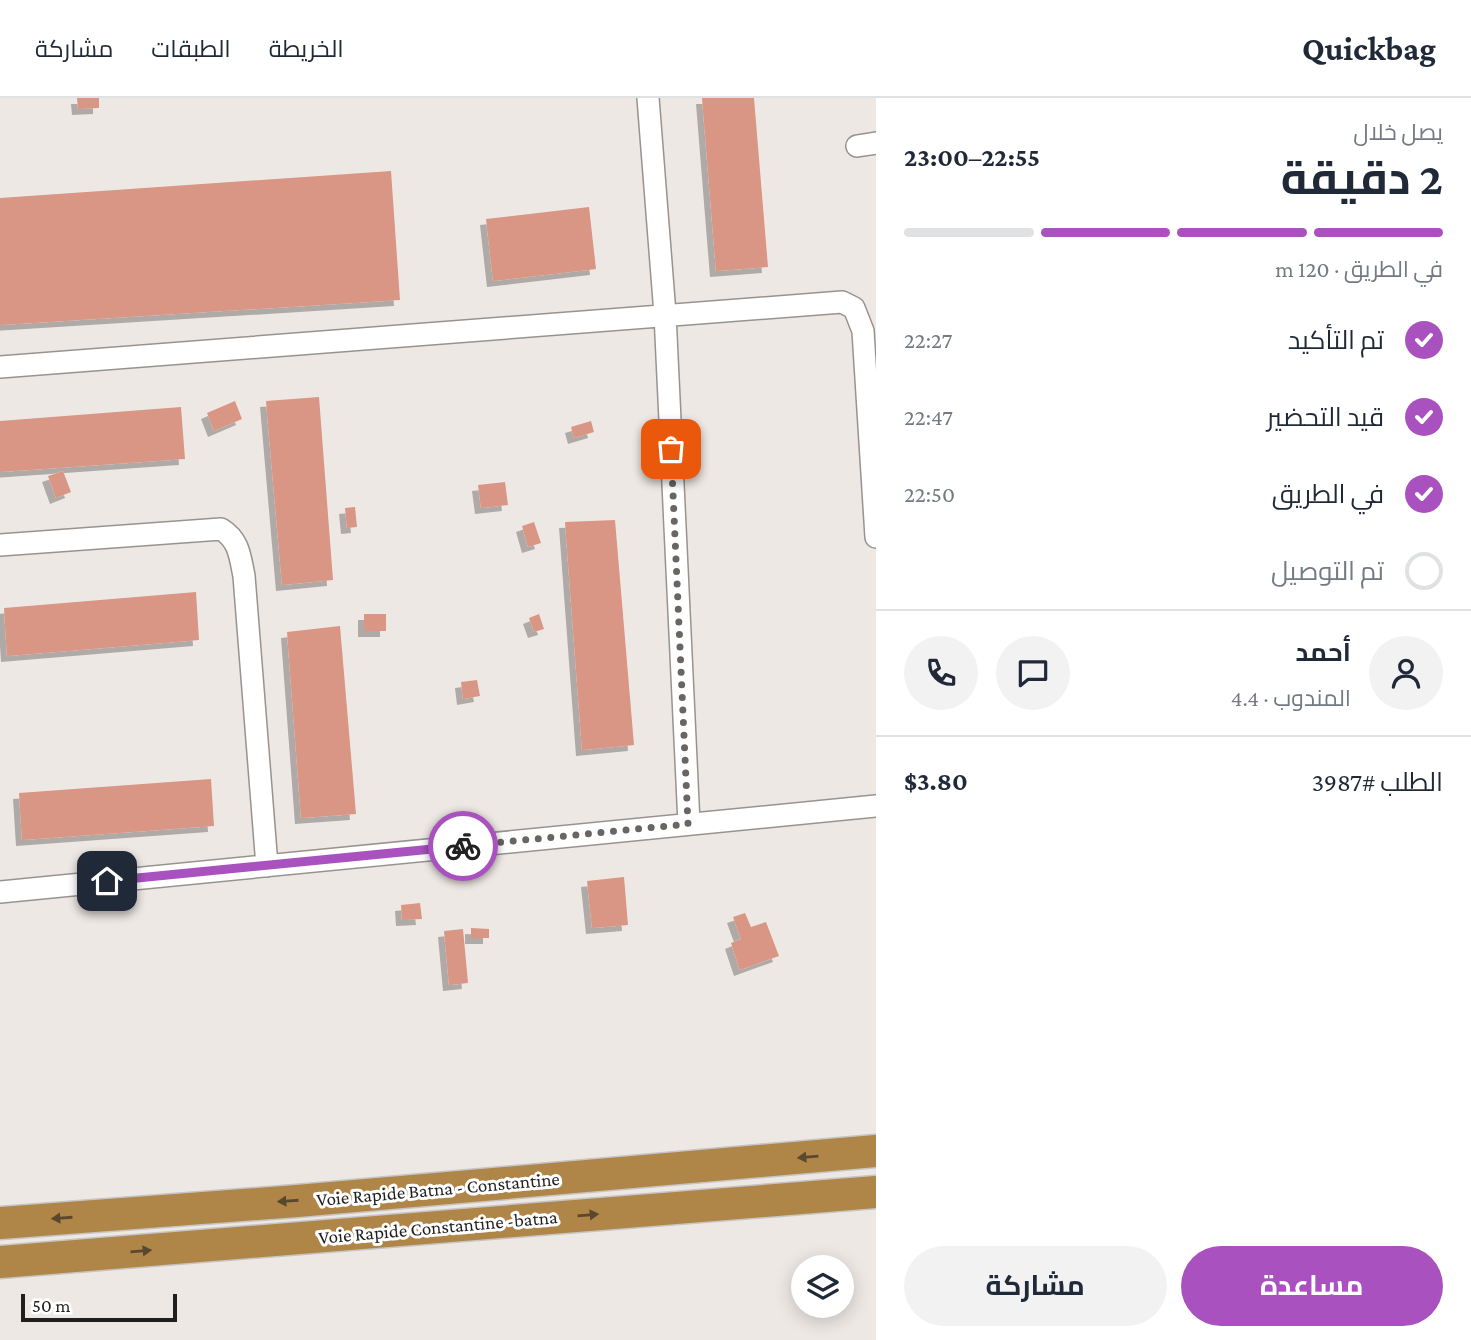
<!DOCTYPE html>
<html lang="ar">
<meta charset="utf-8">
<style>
body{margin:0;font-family:"Crimson Pro",Cairo,serif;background:#f2f2f3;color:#1f2937;direction:rtl;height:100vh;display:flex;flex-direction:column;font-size:26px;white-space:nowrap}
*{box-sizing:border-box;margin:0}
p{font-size:23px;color:#747a83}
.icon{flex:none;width:38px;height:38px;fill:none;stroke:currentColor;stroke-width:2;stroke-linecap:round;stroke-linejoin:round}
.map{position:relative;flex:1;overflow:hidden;direction:ltr}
.details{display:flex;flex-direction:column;background:#fff;width:595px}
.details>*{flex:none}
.controls{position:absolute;left:791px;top:1157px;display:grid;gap:14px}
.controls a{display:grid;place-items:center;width:63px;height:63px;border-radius:50%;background:#fff;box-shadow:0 4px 18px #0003;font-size:35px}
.scale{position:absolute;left:21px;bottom:18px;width:156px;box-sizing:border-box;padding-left:7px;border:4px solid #211f1d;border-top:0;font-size:19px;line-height:24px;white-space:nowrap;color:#211f1d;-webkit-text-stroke:5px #fff;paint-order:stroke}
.pin{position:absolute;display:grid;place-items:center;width:60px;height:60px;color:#fff;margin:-30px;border-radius:14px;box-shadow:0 4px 10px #0006}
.courier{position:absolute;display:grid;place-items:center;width:70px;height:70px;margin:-35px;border:5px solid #a952bf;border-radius:50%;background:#fff;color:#222;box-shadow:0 2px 9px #0007}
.headline em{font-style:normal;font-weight:700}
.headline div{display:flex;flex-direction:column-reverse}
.headline{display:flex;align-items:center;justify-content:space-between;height:119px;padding:0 28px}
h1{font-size:46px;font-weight:700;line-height:52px}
.bar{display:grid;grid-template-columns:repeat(4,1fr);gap:10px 7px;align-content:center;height:84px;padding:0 28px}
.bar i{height:9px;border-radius:5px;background:#e0e1e3}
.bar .active{background:#a952bf}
.bar p{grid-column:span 4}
.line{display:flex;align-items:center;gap:18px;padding:0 28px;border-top:2px solid #e0e1e3}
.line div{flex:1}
.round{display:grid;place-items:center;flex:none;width:74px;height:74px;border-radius:37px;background:#f2f2f3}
ol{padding:0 28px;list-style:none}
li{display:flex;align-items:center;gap:21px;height:77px}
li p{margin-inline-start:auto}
li .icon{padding:7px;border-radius:50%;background:#a952bf;color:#fff;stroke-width:4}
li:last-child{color:#747a83}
li i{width:38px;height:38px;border:4px solid #e0e1e3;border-radius:50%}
.cta{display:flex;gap:14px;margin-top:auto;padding:14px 28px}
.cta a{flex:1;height:80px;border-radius:42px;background:#a952bf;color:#fff;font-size:28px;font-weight:700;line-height:80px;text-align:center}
.cta a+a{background:#f2f2f3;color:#1f2937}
header{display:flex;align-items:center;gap:42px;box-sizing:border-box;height:98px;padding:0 35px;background:#fff;border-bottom:2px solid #e0e1e3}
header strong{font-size:33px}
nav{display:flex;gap:38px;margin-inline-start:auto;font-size:24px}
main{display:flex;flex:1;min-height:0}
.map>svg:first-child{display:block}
</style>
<header>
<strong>Quickbag</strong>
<nav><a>الخريطة</a><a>الطبقات</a><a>مشاركة</a></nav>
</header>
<main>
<section class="details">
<div class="headline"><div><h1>2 دقيقة</h1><p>يصل خلال</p></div><em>22:55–23:00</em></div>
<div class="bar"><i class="active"></i><i class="active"></i><i class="active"></i><i></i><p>في الطريق · 120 m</p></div>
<ol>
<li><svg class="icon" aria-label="check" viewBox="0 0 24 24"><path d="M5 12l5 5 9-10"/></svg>تم التأكيد<p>22:27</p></li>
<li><svg class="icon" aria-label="check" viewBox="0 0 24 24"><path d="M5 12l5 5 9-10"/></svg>قيد التحضير<p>22:47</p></li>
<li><svg class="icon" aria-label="check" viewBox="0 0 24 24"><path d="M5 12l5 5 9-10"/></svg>في الطريق<p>22:50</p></li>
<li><i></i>تم التوصيل</li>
</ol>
<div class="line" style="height:126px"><a class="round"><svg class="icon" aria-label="person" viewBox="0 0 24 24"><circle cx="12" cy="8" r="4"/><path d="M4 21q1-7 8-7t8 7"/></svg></a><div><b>أحمد</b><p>المندوب · 4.4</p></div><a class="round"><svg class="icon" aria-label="chat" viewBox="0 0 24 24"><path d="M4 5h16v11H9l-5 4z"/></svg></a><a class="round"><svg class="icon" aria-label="phone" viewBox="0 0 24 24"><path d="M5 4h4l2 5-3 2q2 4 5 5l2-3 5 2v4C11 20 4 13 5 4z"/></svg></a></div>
<div class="line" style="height:91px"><div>الطلب #3987</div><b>$3.80</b></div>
<div class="cta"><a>مساعدة</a><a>مشاركة</a></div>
</section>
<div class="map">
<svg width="876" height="1242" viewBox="0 0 876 1242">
<defs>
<filter id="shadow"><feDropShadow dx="-6" dy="6" stdDeviation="0" flood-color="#0004"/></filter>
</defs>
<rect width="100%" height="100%" fill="#eee8e4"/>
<path fill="#d99685" filter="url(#shadow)" d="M 77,0 L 99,0 L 99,10 L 78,11 Z
M 702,0 L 754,0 L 768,169 L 716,173 Z
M 391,73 L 400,202 L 0,227 L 0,100 Z
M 589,109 L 596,171 L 493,183 L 486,121 Z
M 319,299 L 333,482 L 282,487 L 266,303 Z
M 235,303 L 242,321 L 214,333 L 207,315 Z
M 181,309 L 185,361 L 0,374 L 0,323 Z
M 591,323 L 594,334 L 574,340 L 571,329 Z
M 63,373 L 71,394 L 56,400 L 48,378 Z
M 505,384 L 508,407 L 481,410 L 478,387 Z
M 355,409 L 357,429 L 347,430 L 345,410 Z
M 615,422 L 634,647 L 582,652 L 565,424 Z
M 534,424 L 541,445 L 528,449 L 522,428 Z
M 196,494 L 199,542 L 7,558 L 4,510 Z
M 364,516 L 386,516 L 386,533 L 364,533 Z
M 539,516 L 544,531 L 534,534 L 529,520 Z
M 340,528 L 356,716 L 301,720 L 287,534 Z
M 477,582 L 480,598 L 463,601 L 461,584 Z
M 211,681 L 214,728 L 22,742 L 19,695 Z
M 624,779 L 628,827 L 592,830 L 587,783 Z
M 420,805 L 422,821 L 402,822 L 401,807 Z
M 745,815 L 751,829 L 766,824 L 779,858 L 740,872 L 731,845 L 741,841 L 733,819 Z
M 471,830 L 489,831 L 489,840 L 471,840 Z
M 463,831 L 468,885 L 449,887 L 444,833 Z"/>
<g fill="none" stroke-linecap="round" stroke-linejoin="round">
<g stroke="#98938f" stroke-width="24">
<path id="minor" d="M 648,0 L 665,216 L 689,726
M 857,48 L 876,45
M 0,269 L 842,204 L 854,210 L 863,233 L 876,439
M 0,447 L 221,431 C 239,442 240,458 244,478 L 267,768
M 0,794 L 876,708"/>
</g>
<g stroke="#c5c5c4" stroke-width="35">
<path id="highway" d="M 0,1125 L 297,1103 L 876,1053
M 0,1164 L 876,1094"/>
</g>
<use href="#minor" stroke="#fff" stroke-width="21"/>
<use href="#highway" stroke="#b08548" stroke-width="32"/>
</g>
<defs><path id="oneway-solid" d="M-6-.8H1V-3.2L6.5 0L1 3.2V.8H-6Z" transform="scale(1.75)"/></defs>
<g fill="#5a482e">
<use href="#oneway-solid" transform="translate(808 1059) rotate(175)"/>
<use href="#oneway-solid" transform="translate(288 1103) rotate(176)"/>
<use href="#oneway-solid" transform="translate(588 1117) rotate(-5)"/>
<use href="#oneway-solid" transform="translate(62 1120) rotate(176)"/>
<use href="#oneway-solid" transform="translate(141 1153) rotate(-5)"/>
</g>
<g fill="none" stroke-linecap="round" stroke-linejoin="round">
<path stroke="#696563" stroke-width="7" stroke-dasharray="0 12.6" d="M 463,748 L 688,726 L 671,351"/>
<path stroke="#a952bf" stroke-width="9" d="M 107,783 L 463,748"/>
</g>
<g text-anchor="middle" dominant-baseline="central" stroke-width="6" stroke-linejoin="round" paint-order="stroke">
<g font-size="19" fill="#211f1d" stroke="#fff">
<text transform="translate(438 1091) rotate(-5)">Voie Rapide Batna - Constantine</text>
<text transform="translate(438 1129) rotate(-5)">Voie Rapide Constantine -batna</text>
</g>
</g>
</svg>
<div class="controls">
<a><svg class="icon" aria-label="layers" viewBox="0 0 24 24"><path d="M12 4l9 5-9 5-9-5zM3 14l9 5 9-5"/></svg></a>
</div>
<div class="scale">50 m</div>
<div class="pin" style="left:671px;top:351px;background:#ea580c"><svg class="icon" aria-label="bag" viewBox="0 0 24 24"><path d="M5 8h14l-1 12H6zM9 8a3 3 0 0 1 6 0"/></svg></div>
<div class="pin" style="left:107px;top:783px;background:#1f2937"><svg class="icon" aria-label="home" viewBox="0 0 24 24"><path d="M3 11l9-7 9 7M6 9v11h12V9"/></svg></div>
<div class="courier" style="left:463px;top:748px"><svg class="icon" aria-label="bike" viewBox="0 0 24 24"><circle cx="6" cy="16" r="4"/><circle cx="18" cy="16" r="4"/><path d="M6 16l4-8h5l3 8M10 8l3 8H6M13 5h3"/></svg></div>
</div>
</main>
